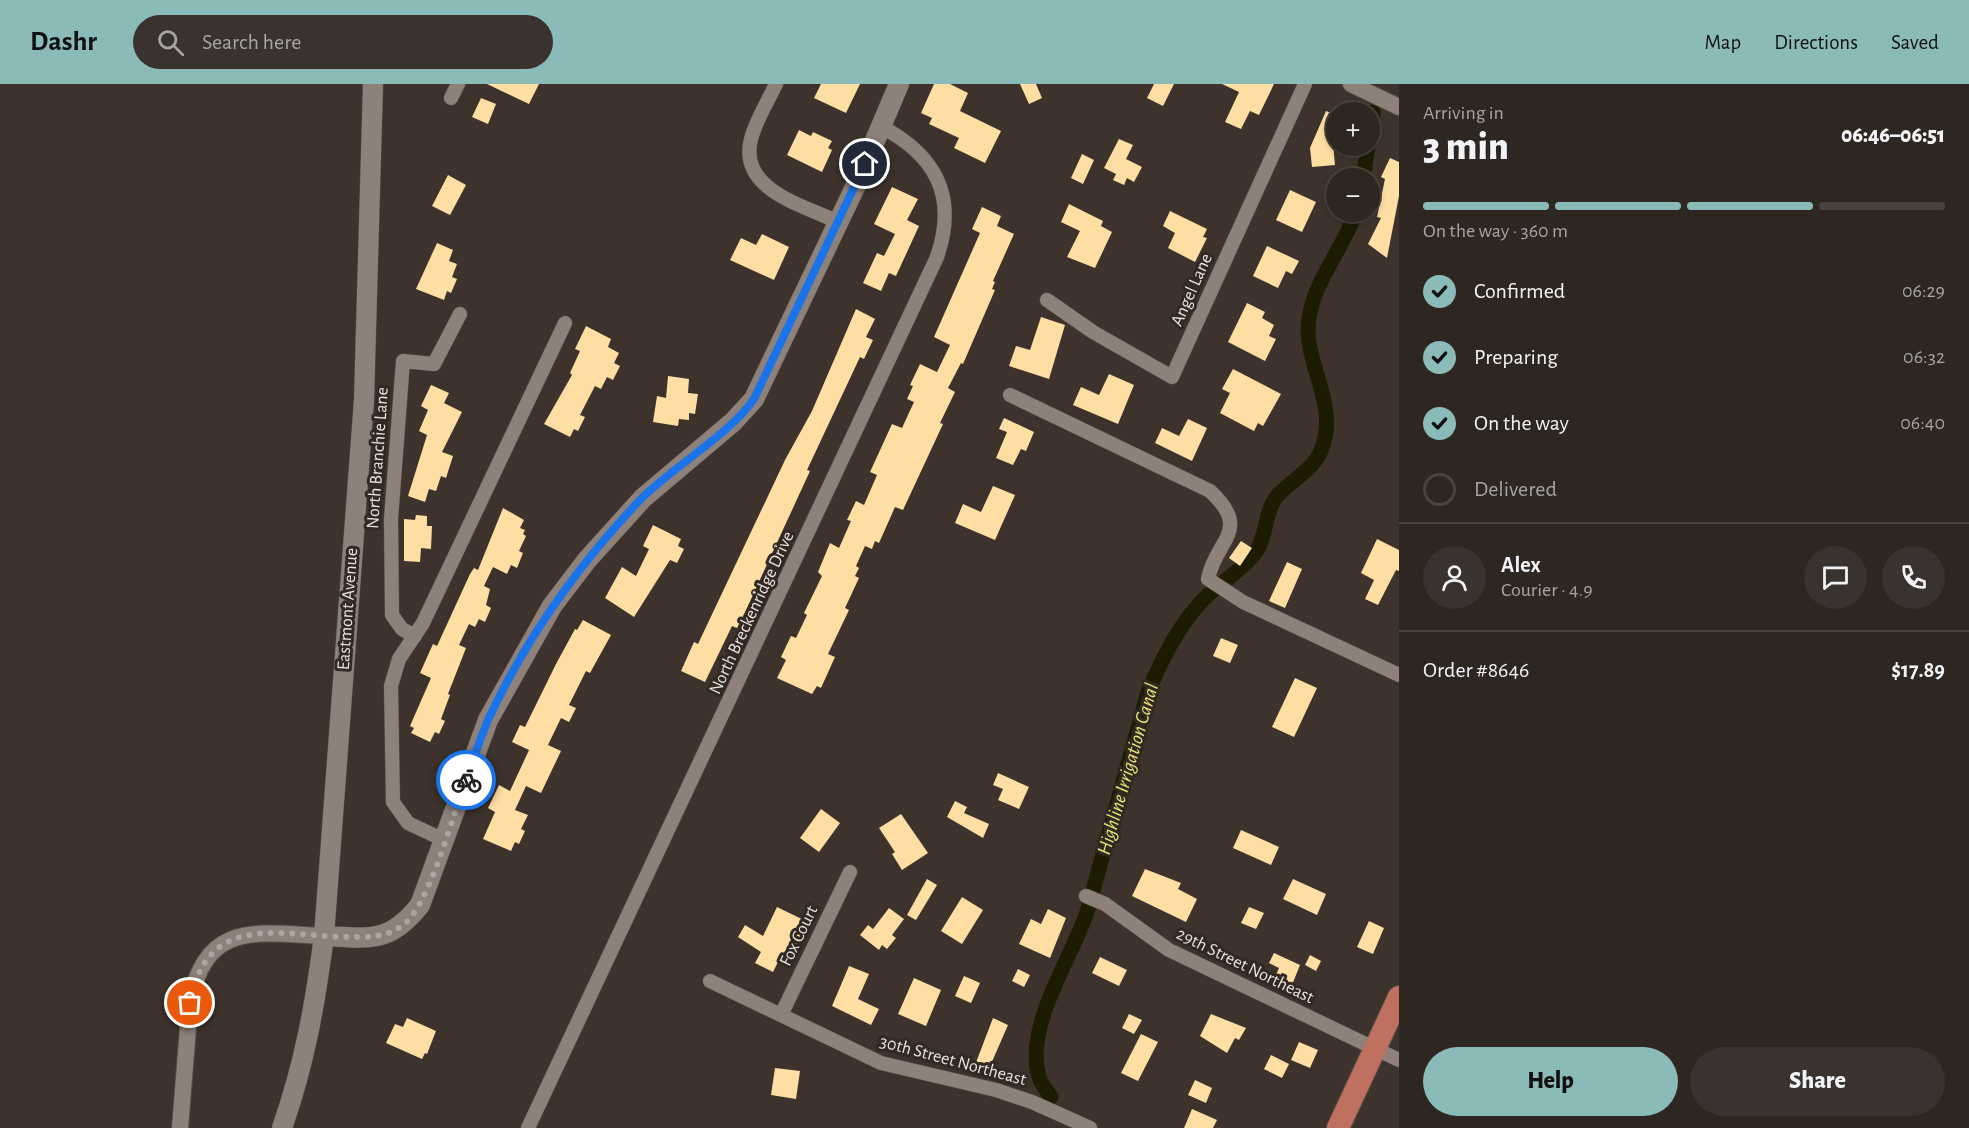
<!DOCTYPE html>
<meta charset="utf-8">
<style>
body{margin:0;font-family:"Alegreya Sans",sans-serif;background:#3a322e;color:#f1f3f6;height:100vh;display:flex;flex-direction:column;font-size:22px;white-space:nowrap}
*{box-sizing:border-box;margin:0}
p{font-size:20px;color:#a7a5a5}
.icon{flex:none;width:33px;height:33px;fill:none;stroke:currentColor;stroke-width:2;stroke-linecap:round;stroke-linejoin:round}
.map{position:relative;flex:1;overflow:hidden}
.sheet{display:flex;flex-direction:column;background:#2e2621;width:570px}
.sheet>*{flex:none}
.buttons{position:absolute;left:1326px;top:18px;display:grid;gap:12px}
.buttons a{display:grid;place-items:center;width:54px;height:54px;border-radius:50%;background:#2e2621;box-shadow:0 3px 9px #0003,0 0 0 2px #49433f;font-size:30px}
.pin{position:absolute;display:grid;place-items:center;width:51px;height:51px;color:#fff;margin:-26px;border:3px solid #fff;border-radius:50%;box-shadow:0 2px 6px #0007}
.courier{position:absolute;display:grid;place-items:center;width:60px;height:60px;margin:-30px;border:4px solid #1a73e8;border-radius:50%;background:#fff;color:#222;box-shadow:0 2px 8px #0007}
.summary em{font-style:normal;font-weight:800}
.summary div{display:flex;flex-direction:column-reverse}
.summary{display:flex;align-items:center;justify-content:space-between;height:102px;padding:0 24px}
h1{font-size:39px;font-weight:800;line-height:45px}
.bar{display:grid;grid-template-columns:repeat(4,1fr);gap:9px 6px;align-content:center;height:72px;padding:0 24px}
.bar i{height:8px;border-radius:4px;background:#49433f}
.bar .active{background:#8bbbb9}
.bar p{grid-column:span 4}
.line{display:flex;align-items:center;gap:15px;padding:0 24px;border-top:2px solid #49433f}
.line div{flex:1}
.round{display:grid;place-items:center;flex:none;width:63px;height:63px;border-radius:32px;background:#3a322e}
ol{padding:0 24px;list-style:none}
li{display:flex;align-items:center;gap:18px;height:66px}
li p{margin-inline-start:auto}
li .icon{padding:6px;border-radius:50%;background:#8bbbb9;color:#111;stroke-width:4}
li:last-child{color:#a7a5a5}
li i{width:33px;height:33px;border:3px solid #49433f;border-radius:50%}
.primary-button{display:flex;gap:12px;margin-top:auto;padding:12px 24px}
.primary-button a{flex:1;height:69px;border-radius:36px;background:#8bbbb9;color:#111;font-size:24px;font-weight:800;line-height:69px;text-align:center}
.primary-button a+a{background:#3a322e;color:#f1f3f6}
header{display:flex;align-items:center;gap:36px;box-sizing:border-box;height:84px;padding:0 30px;background:#8bbbb9;color:#111}
header strong{font-size:28px}
nav{display:flex;gap:33px;margin-inline-start:auto;font-size:21px}
.search{width:420px;height:54px;background:#3a322e;display:flex;align-items:center;gap:15px;box-sizing:border-box;padding:0 21px;border-radius:33px;color:#a7a5a5;font-size:22px}
main{display:flex;flex:1;min-height:0}
.map>svg:first-child{display:block}
</style>
<header>
<strong>Dashr</strong>
<div class="search"><svg class="icon" aria-label="search" viewBox="0 0 24 24"><circle cx="10" cy="10" r="6"/><path d="M15 15l6 6"/></svg>Search here</div>
<nav><a>Map</a><a>Directions</a><a>Saved</a></nav>
</header>
<main>
<div class="map">
<svg width="1399" height="1044" viewBox="0 0 1399 1044">
<rect width="100%" height="100%" fill="#3d332c"/>
<g fill="none" stroke-linecap="round" stroke-linejoin="round">
<path stroke="#1d1c03" stroke-width="15" d="M 1370,53 L 1373,28
M 1363,94 L 1368,62
M 1051,1013 C 1047,1007 1041,1000 1039,993 C 1024,942 1071,876 1087,828 L 1148,608 C 1162,575 1179,540 1204,515 C 1220,498 1241,488 1255,469 C 1268,452 1264,426 1278,411 C 1291,397 1312,386 1320,369 C 1340,325 1308,286 1308,245 C 1309,202 1343,166 1356,128"/>
</g>
<path fill="#fedea2" d="M 487,0 L 539,0 L 529,20 Z
M 821,0 L 860,0 L 846,29 L 814,14 Z
M 934,0 L 950,0 L 968,9 L 960,27 L 1001,47 L 985,79 L 954,64 L 959,54 L 929,40 L 932,34 L 921,29 Z
M 1020,0 L 1036,0 L 1042,14 L 1029,20 Z
M 1154,0 L 1174,0 L 1163,22 L 1147,14 Z
M 1222,0 L 1274,0 L 1259,31 L 1250,27 L 1241,45 L 1225,38 L 1239,8 Z
M 481,14 L 496,20 L 488,40 L 472,33 Z
M 1326,27 L 1336,31 L 1336,52 L 1333,60 L 1335,81 L 1312,83 L 1310,64 Z
M 799,46 L 811,52 L 813,48 L 832,57 L 828,64 L 832,66 L 822,88 L 787,71 Z
M 1119,55 L 1133,61 L 1126,75 L 1142,83 L 1134,98 L 1127,94 L 1124,101 L 1113,96 L 1116,90 L 1104,84 Z
M 1082,70 L 1094,76 L 1083,100 L 1071,94 Z
M 1390,74 L 1399,78 L 1399,112 L 1387,174 L 1368,160 L 1381,134 L 1377,133 L 1385,95 L 1381,93 Z
M 448,91 L 466,101 L 450,131 L 432,122 Z
M 892,103 L 918,115 L 907,136 L 919,142 L 896,192 L 889,189 L 881,207 L 863,199 L 877,169 L 884,172 L 895,150 L 874,140 Z
M 1290,106 L 1316,118 L 1302,148 L 1276,136 Z
M 1069,120 L 1103,137 L 1101,142 L 1112,148 L 1095,184 L 1067,173 L 1080,147 L 1061,138 Z
M 982,123 L 1001,132 L 997,142 L 1014,150 L 993,197 L 995,198 L 992,205 L 995,206 L 963,280 L 961,279 L 948,304 L 955,308 L 940,339 L 943,340 L 903,426 L 895,423 L 879,459 L 875,457 L 872,465 L 865,462 L 856,482 L 859,484 L 855,492 L 859,494 L 845,524 L 849,526 L 828,570 L 835,573 L 821,604 L 817,602 L 812,610 L 777,594 L 786,576 L 781,573 L 791,552 L 796,554 L 807,531 L 804,529 L 822,492 L 818,488 L 830,459 L 839,464 L 851,437 L 847,436 L 856,417 L 864,421 L 877,391 L 870,388 L 892,340 L 902,344 L 914,318 L 907,315 L 913,302 L 910,301 L 920,280 L 937,288 L 950,261 L 934,253 L 980,149 L 972,145 Z
M 1170,127 L 1207,145 L 1203,153 L 1207,154 L 1195,178 L 1168,164 L 1175,149 L 1163,142 Z
M 762,150 L 789,163 L 774,196 L 730,176 L 741,154 L 756,161 Z
M 437,159 L 453,166 L 449,177 L 457,180 L 452,193 L 457,195 L 451,209 L 447,207 L 444,216 L 416,205 Z
M 1267,162 L 1299,177 L 1292,190 L 1286,187 L 1278,204 L 1253,192 Z
M 1247,219 L 1265,228 L 1262,234 L 1274,241 L 1269,252 L 1276,255 L 1265,277 L 1228,258 Z
M 856,225 L 875,235 L 866,253 L 873,256 L 864,275 L 860,273 L 807,386 L 810,387 L 746,526 L 737,544 L 732,542 L 705,598 L 681,587 L 694,558 L 698,560 L 785,376 L 812,327 Z
M 1041,233 L 1065,241 L 1049,295 L 1009,282 L 1016,262 L 1030,266 Z
M 586,242 L 611,255 L 608,263 L 619,269 L 614,279 L 620,282 L 613,296 L 607,293 L 601,305 L 595,302 L 580,331 L 585,333 L 578,347 L 574,345 L 570,353 L 544,340 L 572,291 L 570,289 L 580,267 L 575,265 Z
M 1233,285 L 1281,310 L 1263,342 L 1258,339 L 1254,347 L 1220,329 L 1230,309 L 1222,305 Z
M 1109,290 L 1134,301 L 1118,340 L 1073,321 L 1081,303 L 1099,311 Z
M 668,292 L 689,295 L 688,309 L 698,310 L 695,330 L 689,329 L 689,336 L 679,335 L 678,342 L 653,338 L 657,312 L 666,314 Z
M 431,301 L 449,309 L 444,319 L 462,328 L 442,368 L 453,372 L 446,394 L 441,392 L 436,407 L 429,405 L 425,418 L 408,412 L 427,351 L 419,347 L 428,326 L 421,322 Z
M 1004,334 L 1034,348 L 1026,367 L 1021,365 L 1013,381 L 996,374 L 1007,348 L 999,345 Z
M 1188,335 L 1207,344 L 1192,377 L 1155,359 L 1162,344 L 1179,352 Z
M 993,402 L 1015,411 L 995,456 L 955,439 L 963,420 L 981,428 Z
M 503,424 L 524,436 L 520,444 L 525,446 L 523,450 L 526,452 L 519,467 L 523,469 L 517,484 L 511,481 L 507,490 L 493,483 L 484,502 L 490,505 L 486,521 L 491,524 L 485,538 L 479,535 L 475,543 L 469,540 L 459,561 L 466,564 L 448,610 L 450,611 L 441,635 L 445,637 L 439,650 L 435,648 L 430,658 L 411,649 L 414,644 L 410,642 L 431,594 L 420,589 L 433,560 L 437,562 L 470,490 L 474,484 L 478,486 Z
M 416,431 L 427,432 L 427,442 L 432,442 L 431,465 L 421,464 L 420,478 L 404,477 L 404,435 L 415,436 Z
M 653,441 L 681,455 L 678,462 L 684,465 L 677,479 L 670,476 L 634,533 L 605,514 L 622,483 L 636,492 L 649,465 L 643,462 Z
M 1377,455 L 1399,466 L 1399,487 L 1396,486 L 1378,521 L 1365,515 L 1374,496 L 1361,489 Z
M 1241,457 L 1252,464 L 1240,482 L 1229,474 Z
M 1287,478 L 1302,485 L 1285,524 L 1269,517 Z
M 583,536 L 611,551 L 590,589 L 586,587 L 569,621 L 576,624 L 569,638 L 561,634 L 548,661 L 561,667 L 541,709 L 526,702 L 515,726 L 528,731 L 521,745 L 525,747 L 519,760 L 515,758 L 511,767 L 483,755 L 495,728 L 488,724 L 499,701 L 510,707 L 529,666 L 512,658 L 520,641 L 525,643 L 556,580 L 575,545 L 577,546 Z
M 1221,554 L 1238,561 L 1230,579 L 1213,572 Z
M 1295,594 L 1317,604 L 1294,653 L 1272,643 Z
M 998,689 L 1029,703 L 1019,725 L 998,716 L 1003,705 L 993,701 Z
M 955,717 L 967,723 L 964,729 L 989,740 L 983,754 L 947,733 Z
M 821,725 L 840,739 L 819,768 L 800,754 Z
M 901,730 L 928,769 L 902,786 L 892,770 L 895,768 L 879,744 Z
M 1241,746 L 1279,763 L 1271,781 L 1233,764 Z
M 1145,785 L 1181,799 L 1178,805 L 1197,815 L 1186,838 L 1132,812 Z
M 927,795 L 937,801 L 916,836 L 907,831 Z
M 1293,795 L 1326,810 L 1317,831 L 1283,815 Z
M 962,813 L 983,826 L 962,860 L 941,847 Z
M 777,823 L 808,838 L 788,881 L 779,876 L 773,888 L 755,879 L 761,868 L 738,853 L 745,841 L 763,852 Z
M 1249,823 L 1264,829 L 1256,845 L 1241,839 Z
M 889,824 L 904,835 L 892,851 L 896,854 L 887,865 L 882,861 L 879,866 L 860,851 L 868,841 L 873,845 Z
M 1048,825 L 1066,834 L 1050,874 L 1019,860 L 1031,835 L 1041,840 Z
M 1369,837 L 1384,844 L 1373,870 L 1357,863 Z
M 1274,869 L 1300,881 L 1290,906 L 1273,898 L 1279,884 L 1269,879 Z
M 1310,871 L 1321,877 L 1316,887 L 1305,881 Z
M 1100,873 L 1127,886 L 1119,902 L 1092,889 Z
M 849,882 L 869,890 L 858,915 L 879,925 L 871,941 L 832,922 Z
M 1018,885 L 1030,891 L 1024,903 L 1012,897 Z
M 964,892 L 980,899 L 971,919 L 955,912 Z
M 914,894 L 941,906 L 926,942 L 898,930 Z
M 1129,930 L 1142,936 L 1134,950 L 1122,944 Z
M 1211,930 L 1246,944 L 1239,956 L 1235,954 L 1227,969 L 1200,952 Z
M 407,934 L 436,947 L 427,970 L 425,969 L 422,975 L 386,959 L 395,940 L 403,943 Z
M 993,934 L 1008,941 L 988,987 L 975,981 Z
M 1141,950 L 1158,958 L 1138,997 L 1121,989 Z
M 1299,958 L 1318,966 L 1310,984 L 1291,976 Z
M 1271,971 L 1289,980 L 1282,994 L 1264,985 Z
M 775,984 L 800,987 L 796,1015 L 771,1011 Z
M 1195,996 L 1212,1004 L 1206,1019 L 1188,1011 Z
M 1192,1025 L 1217,1036 L 1213,1044 L 1184,1044 Z"/>
<g fill="none" stroke-linecap="round" stroke-linejoin="round">
<g stroke="#574f49" stroke-width="15">
<path id="minor" d="M 776,0 C 768,17 756,36 751,55 C 738,106 803,121 838,138
M 451,14 L 458,0
M 1047,216 L 1093,248 L 1172,293 L 1305,0
M 1010,311 L 1210,407 C 1253,447 1215,456 1208,495 L 1243,518 L 1399,591
M 415,552 L 402,545 L 392,531 L 391,435 L 403,277 L 434,280 L 460,230
M 444,756 L 408,739 L 393,718 L 391,602 L 399,575 L 423,539 L 565,239
M 1086,812 L 1105,820 L 1169,866 L 1399,976
M 710,897 L 881,979 L 996,1006 L 1032,1018 L 1090,1044
M 781,931 L 850,788
M 528,1044 L 937,173 C 958,112 936,71 880,42"/>
</g>
<g stroke="#574f49" stroke-width="18">
<path id="tertiary" d="M 1351,0 L 1399,23
M 180,1044 L 190,919 C 205,836 258,849 324,852"/>
</g>
<g stroke="#574f49" stroke-width="21">
<path id="secondary" d="M 324,852 C 370,854 389,860 420,821 L 488,636 L 552,522 L 587,476 L 643,414 L 733,338 L 754,315 L 857,99 L 899,0
M 282,1044 C 305,978 315,921 324,852 L 364,316 L 373,0"/>
</g>
<g stroke="#574f49" stroke-width="24">
<path id="trunk" d="M 1338,1044 L 1399,913"/>
</g>
<use href="#minor" stroke="#8d8179" stroke-width="14"/>
<use href="#tertiary" stroke="#8d8179" stroke-width="16"/>
<use href="#secondary" stroke="#8d8179" stroke-width="20"/>
<use href="#trunk" stroke="#c0705e" stroke-width="22"/>
</g>
<g fill="none" stroke-linecap="round" stroke-linejoin="round">
<path stroke="#ada5a0" stroke-width="6" stroke-dasharray="0 10.8" d="M 190,919 C 206,830 274,850 342,853 C 364,853 385,855 403,841 C 430,821 453,729 466,696"/>
<path stroke="#1a73e8" stroke-width="8" d="M 466,696 C 473,676 480,655 488,636 C 526,554 579,480 641,415 C 674,382 729,351 754,315 L 865,80"/>
</g>
<g text-anchor="middle" dominant-baseline="central" stroke-width="6" stroke-linejoin="round" paint-order="stroke">
<g font-size="18" fill="#e9e3de" stroke="#332923">
<text transform="translate(1192 206) rotate(-66)">Angel Lane</text>
<text transform="translate(378 374) rotate(-86)">North Branchie Lane</text>
<text transform="translate(348 525) rotate(-86)">Eastmont Avenue</text>
<text transform="translate(752 529) rotate(-65)">North Breckenridge Drive</text>
<text transform="translate(799 852) rotate(-64)">Fox Court</text>
<text transform="translate(1245 882) rotate(26)">29th Street Northeast</text>
<text transform="translate(953 977) rotate(15)">30th Street Northeast</text>
</g>
<g font-size="20" font-style="italic" fill="#e8e574" stroke="#332923">
<text transform="translate(1128 685) rotate(-74)">Highline Irrigation Canal</text>
</g>
</g>
</svg>
<div class="buttons">
<a>+</a>
<a>−</a>
</div>
<div class="pin" style="left:190px;top:919px;background:#ea580c"><svg class="icon" aria-label="bag" viewBox="0 0 24 24"><path d="M5 8h14l-1 12H6zM9 8a3 3 0 0 1 6 0"/></svg></div>
<div class="pin" style="left:865px;top:80px;background:#1f2937"><svg class="icon" aria-label="home" viewBox="0 0 24 24"><path d="M3 11l9-7 9 7M6 9v11h12V9"/></svg></div>
<div class="courier" style="left:466px;top:696px"><svg class="icon" aria-label="bike" viewBox="0 0 24 24"><circle cx="6" cy="16" r="4"/><circle cx="18" cy="16" r="4"/><path d="M6 16l4-8h5l3 8M10 8l3 8H6M13 5h3"/></svg></div>
</div>
<section class="sheet">
<div class="summary"><div><h1>3 min</h1><p>Arriving in</p></div><em>06:46–06:51</em></div>
<div class="bar"><i class="active"></i><i class="active"></i><i class="active"></i><i></i><p>On the way · 360 m</p></div>
<ol>
<li><svg class="icon" aria-label="check" viewBox="0 0 24 24"><path d="M5 12l5 5 9-10"/></svg>Confirmed<p>06:29</p></li>
<li><svg class="icon" aria-label="check" viewBox="0 0 24 24"><path d="M5 12l5 5 9-10"/></svg>Preparing<p>06:32</p></li>
<li><svg class="icon" aria-label="check" viewBox="0 0 24 24"><path d="M5 12l5 5 9-10"/></svg>On the way<p>06:40</p></li>
<li><i></i>Delivered</li>
</ol>
<div class="line" style="height:108px"><a class="round"><svg class="icon" aria-label="person" viewBox="0 0 24 24"><circle cx="12" cy="8" r="4"/><path d="M4 21q1-7 8-7t8 7"/></svg></a><div><b>Alex</b><p>Courier · 4.9</p></div><a class="round"><svg class="icon" aria-label="chat" viewBox="0 0 24 24"><path d="M4 5h16v11H9l-5 4z"/></svg></a><a class="round"><svg class="icon" aria-label="phone" viewBox="0 0 24 24"><path d="M5 4h4l2 5-3 2q2 4 5 5l2-3 5 2v4C11 20 4 13 5 4z"/></svg></a></div>
<div class="line" style="height:78px"><div>Order #8646</div><b>$17.89</b></div>
<div class="primary-button"><a>Help</a><a>Share</a></div>
</section>
</main>
